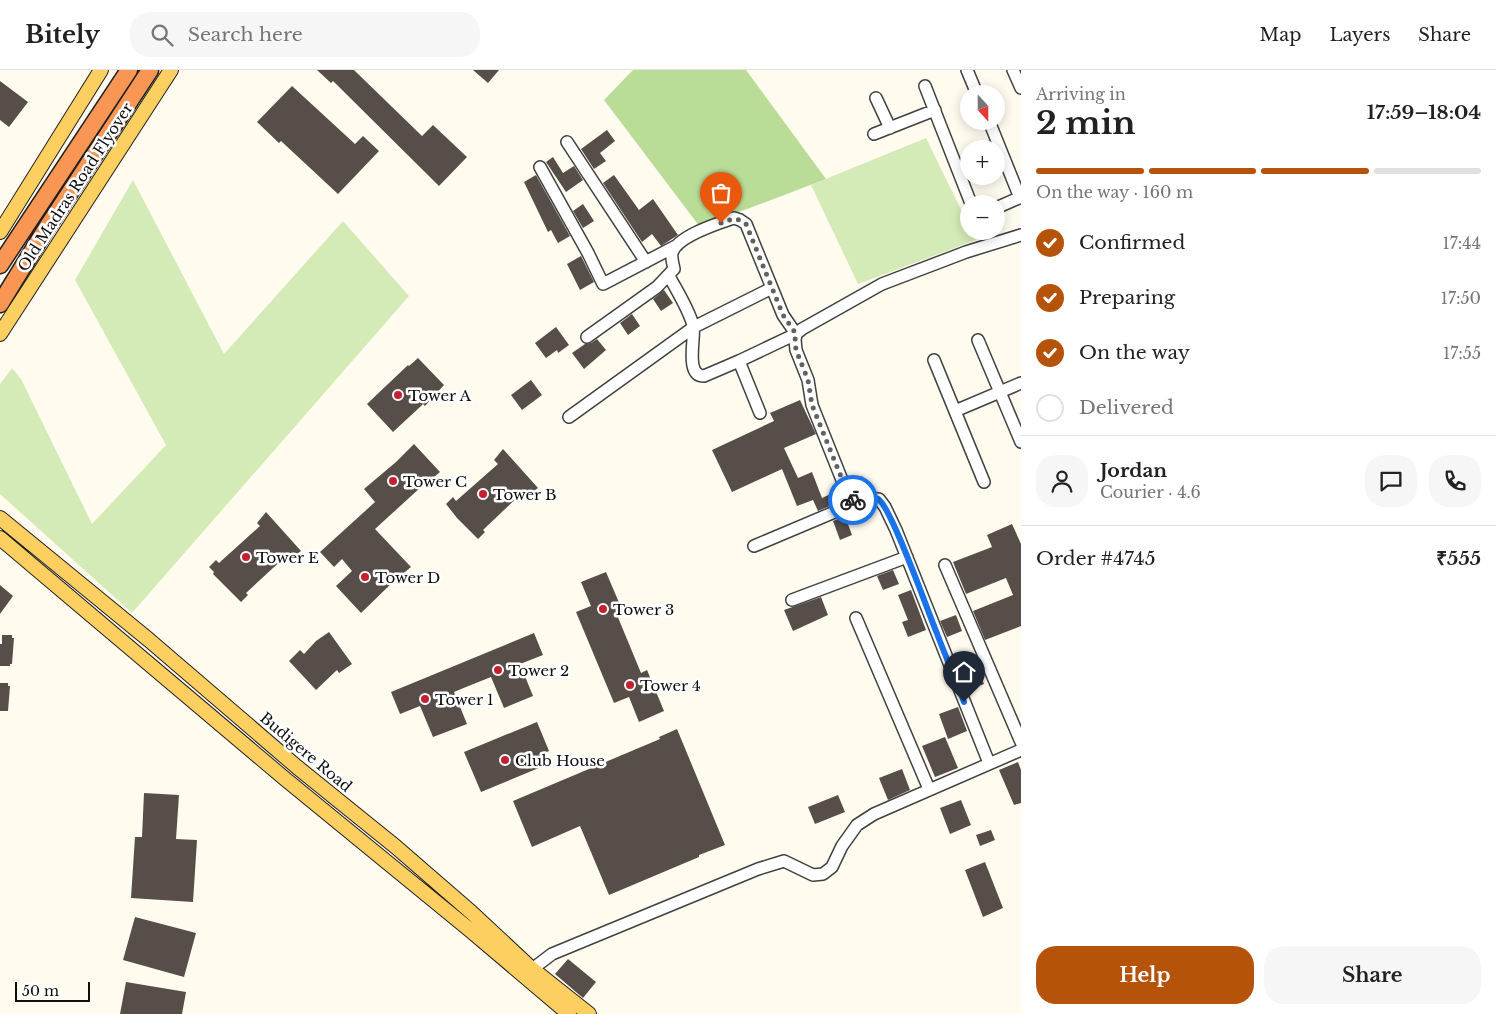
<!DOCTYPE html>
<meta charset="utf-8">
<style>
body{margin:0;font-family:"Libre Baskerville",serif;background:#f6f6f6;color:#222;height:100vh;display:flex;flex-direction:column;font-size:19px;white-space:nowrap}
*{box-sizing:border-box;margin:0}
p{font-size:16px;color:#767676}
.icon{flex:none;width:28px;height:28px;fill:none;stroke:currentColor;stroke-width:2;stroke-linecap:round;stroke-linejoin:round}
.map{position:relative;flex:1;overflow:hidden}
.details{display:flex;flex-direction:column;background:#fff;width:475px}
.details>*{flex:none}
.needle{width:32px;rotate:159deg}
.fabs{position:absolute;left:960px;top:15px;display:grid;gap:10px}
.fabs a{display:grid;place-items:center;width:45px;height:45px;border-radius:50%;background:#fff;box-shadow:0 2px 12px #0003;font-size:25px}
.scale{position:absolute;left:15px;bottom:12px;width:75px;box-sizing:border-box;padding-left:5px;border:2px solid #0e0e0e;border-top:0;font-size:14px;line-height:18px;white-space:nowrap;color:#0e0e0e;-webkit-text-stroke:4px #fff;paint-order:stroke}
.pin{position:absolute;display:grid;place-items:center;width:42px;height:42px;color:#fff;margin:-51px -21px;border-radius:50% 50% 50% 0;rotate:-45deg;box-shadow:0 0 5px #0007}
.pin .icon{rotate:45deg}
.courier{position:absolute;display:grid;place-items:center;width:50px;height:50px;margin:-25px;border:4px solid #1a73e8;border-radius:50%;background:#fff;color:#222;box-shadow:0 1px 6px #0007}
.summary em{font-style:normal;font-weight:700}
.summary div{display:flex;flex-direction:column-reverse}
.summary{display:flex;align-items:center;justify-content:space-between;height:85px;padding:0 15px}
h1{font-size:32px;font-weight:700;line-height:38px}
.bar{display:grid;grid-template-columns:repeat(4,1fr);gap:8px 5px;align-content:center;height:60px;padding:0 15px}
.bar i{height:6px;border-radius:4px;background:#e0e0e0}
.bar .active{background:#b45309}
.bar p{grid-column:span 4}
.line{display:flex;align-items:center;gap:12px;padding:0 15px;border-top:1px solid #e0e0e0}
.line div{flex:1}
.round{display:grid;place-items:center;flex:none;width:52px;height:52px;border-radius:20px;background:#f6f6f6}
ol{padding:0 15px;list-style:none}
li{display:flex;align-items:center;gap:15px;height:55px}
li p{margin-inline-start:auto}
li .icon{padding:5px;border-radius:50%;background:#b45309;color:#fff;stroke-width:4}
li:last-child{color:#767676}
li i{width:28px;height:28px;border:2px solid #e0e0e0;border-radius:50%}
.button{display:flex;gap:10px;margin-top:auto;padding:10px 15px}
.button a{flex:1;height:58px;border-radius:20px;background:#b45309;color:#fff;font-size:20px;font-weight:700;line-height:58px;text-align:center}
.button a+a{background:#f6f6f6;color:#222}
header{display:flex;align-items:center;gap:30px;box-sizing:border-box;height:70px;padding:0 25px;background:#fff;border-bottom:1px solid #e0e0e0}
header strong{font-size:24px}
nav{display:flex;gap:28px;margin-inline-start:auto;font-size:18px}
.search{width:350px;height:45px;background:#f6f6f6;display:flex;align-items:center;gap:12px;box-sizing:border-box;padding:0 18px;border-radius:20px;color:#767676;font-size:19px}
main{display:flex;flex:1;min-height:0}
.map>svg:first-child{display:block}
</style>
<header>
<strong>Bitely</strong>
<div class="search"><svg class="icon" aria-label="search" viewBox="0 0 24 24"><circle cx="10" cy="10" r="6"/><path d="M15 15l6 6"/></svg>Search here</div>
<nav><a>Map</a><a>Layers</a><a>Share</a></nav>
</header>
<main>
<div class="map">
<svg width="1021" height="944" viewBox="0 0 1021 944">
<rect width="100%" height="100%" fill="#fffbef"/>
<path fill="#d5ebb7" d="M 926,68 L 969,156 L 969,161 L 971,161 L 976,170 L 858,214 L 811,115 Z
M 133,110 L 224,284 L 343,151 L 409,226 L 132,543 L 0,424 L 0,314 L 12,298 L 21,309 L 92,454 L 166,375 L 75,210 Z"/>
<path fill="#b9dd96" d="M 633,0 L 746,0 L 826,109 L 700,157 L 604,30 Z"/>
<path fill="#574e4a" d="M 317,0 L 354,0 L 422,66 L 433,55 L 467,87 L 439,116 L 333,11 L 331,13 Z
M 473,0 L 499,0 L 488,13 Z
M 0,11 L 28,32 L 9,57 L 0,50 Z
M 292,16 L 355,74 L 363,66 L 379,81 L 338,124 L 281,71 L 279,73 L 257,52 Z
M 607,60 L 615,71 L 600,83 L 606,91 L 594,99 L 581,79 Z
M 553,87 L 563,103 L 574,96 L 583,110 L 566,122 L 546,92 Z
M 536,105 L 570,166 L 558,173 L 551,160 L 548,162 L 524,112 Z
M 614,105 L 639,140 L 653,129 L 678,165 L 661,176 L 652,164 L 642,172 L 603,113 Z
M 583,134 L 594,151 L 583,158 L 573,141 Z
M 581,186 L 594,212 L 580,220 L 567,194 Z
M 664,220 L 673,233 L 661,241 L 653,229 Z
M 632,244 L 640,256 L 628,265 L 620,253 Z
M 556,257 L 569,275 L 558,283 L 557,280 L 546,288 L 535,273 Z
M 597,269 L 606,280 L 584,299 L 572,283 L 585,274 L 591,273 Z
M 418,288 L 444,315 L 425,336 L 423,334 L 420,337 L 393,362 L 367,334 L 408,295 L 409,296 Z
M 531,310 L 542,325 L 522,340 L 511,325 Z
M 800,330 L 816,364 L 784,378 L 798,408 L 812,402 L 822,428 L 835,422 L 839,432 L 818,441 L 813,430 L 797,436 L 782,399 L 732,422 L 712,380 L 774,351 L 770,343 Z
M 414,374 L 440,402 L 433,408 L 432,407 L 375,459 L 411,497 L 393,512 L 361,543 L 336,516 L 352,501 L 342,489 L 334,497 L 320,482 L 375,432 L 364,419 L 396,392 Z
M 503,379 L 538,418 L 527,426 L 523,422 L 483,460 L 485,462 L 478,469 L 457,448 L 446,434 L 453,427 L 456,431 L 498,394 L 494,390 Z
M 862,406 L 868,422 L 858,423 L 850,411 Z
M 266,442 L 301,481 L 290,489 L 286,486 L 246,523 L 248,525 L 241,532 L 213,504 L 214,502 L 209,497 L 216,490 L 219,493 L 260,456 L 257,453 Z
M 845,446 L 852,465 L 840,470 L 833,451 Z
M 1012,454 L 1021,474 L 1021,556 L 985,570 L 973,541 L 1013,525 L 1006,508 L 966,524 L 953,492 L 992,477 L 987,465 Z
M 893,500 L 899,514 L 883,520 L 877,506 Z
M 606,502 L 623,542 L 617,545 L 641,603 L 647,600 L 664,641 L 639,652 L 629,627 L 614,633 L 576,542 L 591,536 L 581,512 Z
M 0,515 L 13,526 L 0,544 Z
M 911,520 L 926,560 L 908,567 L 902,552 L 908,550 L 898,525 Z
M 821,527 L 828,545 L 793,561 L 784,540 Z
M 956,545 L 962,561 L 947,567 L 940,551 Z
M 329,562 L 352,594 L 339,603 L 337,600 L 316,620 L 289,591 L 300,580 L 304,584 L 316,571 Z
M 534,563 L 543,585 L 520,594 L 533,626 L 504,638 L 491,607 L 466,617 L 454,622 L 467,654 L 433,667 L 420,636 L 400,644 L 391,622 Z
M 2,565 L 12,565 L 12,568 L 14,568 L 12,594 L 10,594 L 10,596 L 0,596 L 0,574 L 2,574 Z
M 972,584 L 984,614 L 968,620 L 956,591 Z
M 0,613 L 8,613 L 8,616 L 10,616 L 8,641 L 0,641 Z
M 958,637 L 967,661 L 948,669 L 939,644 Z
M 537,652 L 549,681 L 542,684 L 546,695 L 481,722 L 464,682 Z
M 677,659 L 725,775 L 699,785 L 699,787 L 609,825 L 580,756 L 532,777 L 513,731 L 660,669 L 659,667 Z
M 945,667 L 958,698 L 935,707 L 922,676 Z
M 1018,692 L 1021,700 L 1021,733 L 1014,735 L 999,700 Z
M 902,699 L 910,720 L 888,730 L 879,708 Z
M 144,723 L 179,725 L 176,769 L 197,770 L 193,832 L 131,828 L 135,767 L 142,767 Z
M 838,725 L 845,742 L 815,754 L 808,737 Z
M 961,730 L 971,755 L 950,764 L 940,738 Z
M 991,760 L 995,770 L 980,776 L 976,765 Z
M 985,792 L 1003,838 L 983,847 L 965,800 Z
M 135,847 L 196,863 L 184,907 L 123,890 Z
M 568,889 L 596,912 L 583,928 L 555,904 Z
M 126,912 L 186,922 L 182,944 L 120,944 Z"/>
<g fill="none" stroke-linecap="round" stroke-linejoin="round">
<g stroke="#414141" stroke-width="14">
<path id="minor" d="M 967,0 L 977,24
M 1013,0 L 1021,18
M 925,16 L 970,131 L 973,134
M 876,28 L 890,58
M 989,51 L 1020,128
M 874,64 L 935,40
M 567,72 L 646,192
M 540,97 L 588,183 L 603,214 L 676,176
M 996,138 L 1021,127
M 669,206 C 677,221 688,238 693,255 C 696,266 684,306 704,306 L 739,291 L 796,264 L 802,259 L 882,214 L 966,182 L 1021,165
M 587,267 L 657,217 L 674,199 C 673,194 671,188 672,183 C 677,166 719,153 734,148 L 740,150 L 746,154 L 783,245 L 796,264 L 795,270 L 796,280 L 808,310 L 812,335 L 844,415 L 853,429 C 861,433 870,427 879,429 L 885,437 L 896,460 L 989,693
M 978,270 L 1021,372
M 934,290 L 984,412
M 739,291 L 760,343
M 955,341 L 1021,313
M 569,347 L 694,257 L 772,218
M 754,476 L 863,430
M 945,495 L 1021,672
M 792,530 L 907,487
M 856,548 L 929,719
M 527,903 L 552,884 L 758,799 L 784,791 L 813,805 L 823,804 L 832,797 L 842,776 L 857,755 L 874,744 L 1021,680"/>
</g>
<g stroke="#1f1f1f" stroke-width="16">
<path id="major" d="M 0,162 L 101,0
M 0,264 L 171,0
M 0,448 L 149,570 L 297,697 L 396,777 L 471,842 L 531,898 L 589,944
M 0,468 L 284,708 L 470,860 L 569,944"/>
</g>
<g stroke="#1f1f1f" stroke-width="19">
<path id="highway" d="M 0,195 L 129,0
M 0,234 L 46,159 L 150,0"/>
</g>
<use href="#minor" stroke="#fff" stroke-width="11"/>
<use href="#major" stroke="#fdcf61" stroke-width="14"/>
<use href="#highway" stroke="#fa9653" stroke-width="16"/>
</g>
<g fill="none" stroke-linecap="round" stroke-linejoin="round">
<path stroke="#62615d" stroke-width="5" stroke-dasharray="0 9" d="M 721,153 C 732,149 737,147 746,154 L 783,245 L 796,264 L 795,270 L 796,280 L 808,310 L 812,335 L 844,414 L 850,427 L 853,430"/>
<path stroke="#1a73e8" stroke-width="6" d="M 853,430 L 856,431 C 863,430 872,426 878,429 C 891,436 928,542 936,561 C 945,585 955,608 964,632"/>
</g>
<g fill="#c42030" stroke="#fff" stroke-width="2">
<circle cx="398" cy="325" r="5"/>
<circle cx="393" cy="411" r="5"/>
<circle cx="483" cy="424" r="5"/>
<circle cx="246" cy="487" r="5"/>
<circle cx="365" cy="507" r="5"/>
<circle cx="603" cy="539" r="5"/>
<circle cx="498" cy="600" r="5"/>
<circle cx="630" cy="615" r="5"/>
<circle cx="425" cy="629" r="5"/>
<circle cx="505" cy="690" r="5"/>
</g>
<g text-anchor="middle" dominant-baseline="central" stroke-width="5" stroke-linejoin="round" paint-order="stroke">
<g font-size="15" fill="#0e0e0e" stroke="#fff">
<text transform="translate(75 117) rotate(-57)">Old Madras Road Flyover</text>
<text transform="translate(306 682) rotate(40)">Budigere Road</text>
</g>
<g font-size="15" fill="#0e0e0e" stroke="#fff" text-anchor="start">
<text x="408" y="325">Tower A</text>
<text x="403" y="411">Tower C</text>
<text x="493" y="424">Tower B</text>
<text x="256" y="487">Tower E</text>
<text x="375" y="507">Tower D</text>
<text x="613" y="539">Tower 3</text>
<text x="508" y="600">Tower 2</text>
<text x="640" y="615">Tower 4</text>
<text x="435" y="629">Tower 1</text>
<text x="515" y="690">Club House</text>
</g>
</g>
</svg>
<div class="fabs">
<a><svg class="needle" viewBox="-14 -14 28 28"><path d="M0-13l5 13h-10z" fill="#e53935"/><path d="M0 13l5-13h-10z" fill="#767676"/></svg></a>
<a>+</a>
<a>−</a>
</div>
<div class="scale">50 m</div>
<div class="pin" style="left:721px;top:153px;background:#ea580c"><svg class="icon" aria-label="bag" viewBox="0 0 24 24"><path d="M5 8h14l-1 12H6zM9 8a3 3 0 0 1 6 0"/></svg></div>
<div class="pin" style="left:964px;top:632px;background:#1f2937"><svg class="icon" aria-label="home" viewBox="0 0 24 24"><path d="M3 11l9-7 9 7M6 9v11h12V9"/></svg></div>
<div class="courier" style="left:853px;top:430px"><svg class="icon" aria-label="bike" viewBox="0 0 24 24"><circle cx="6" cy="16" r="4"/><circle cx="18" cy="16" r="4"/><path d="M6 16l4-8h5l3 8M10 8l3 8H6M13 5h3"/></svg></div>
</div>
<section class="details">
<div class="summary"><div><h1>2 min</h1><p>Arriving in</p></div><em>17:59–18:04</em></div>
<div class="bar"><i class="active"></i><i class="active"></i><i class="active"></i><i></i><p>On the way · 160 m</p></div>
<ol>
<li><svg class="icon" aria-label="check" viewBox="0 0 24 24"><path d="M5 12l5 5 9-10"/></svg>Confirmed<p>17:44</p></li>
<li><svg class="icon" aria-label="check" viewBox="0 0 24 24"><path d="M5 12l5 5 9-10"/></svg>Preparing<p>17:50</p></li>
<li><svg class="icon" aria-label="check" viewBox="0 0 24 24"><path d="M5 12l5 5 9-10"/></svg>On the way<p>17:55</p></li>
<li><i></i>Delivered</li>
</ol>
<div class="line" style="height:90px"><a class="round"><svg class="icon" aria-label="person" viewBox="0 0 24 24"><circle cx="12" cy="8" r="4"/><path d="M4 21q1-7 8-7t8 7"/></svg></a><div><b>Jordan</b><p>Courier · 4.6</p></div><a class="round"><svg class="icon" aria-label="chat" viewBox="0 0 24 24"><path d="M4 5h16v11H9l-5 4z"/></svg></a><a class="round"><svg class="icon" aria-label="phone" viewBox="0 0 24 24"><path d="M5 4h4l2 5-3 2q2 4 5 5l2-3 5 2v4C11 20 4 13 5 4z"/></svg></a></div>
<div class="line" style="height:65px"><div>Order #4745</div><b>₹555</b></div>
<div class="button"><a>Help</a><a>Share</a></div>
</section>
</main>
